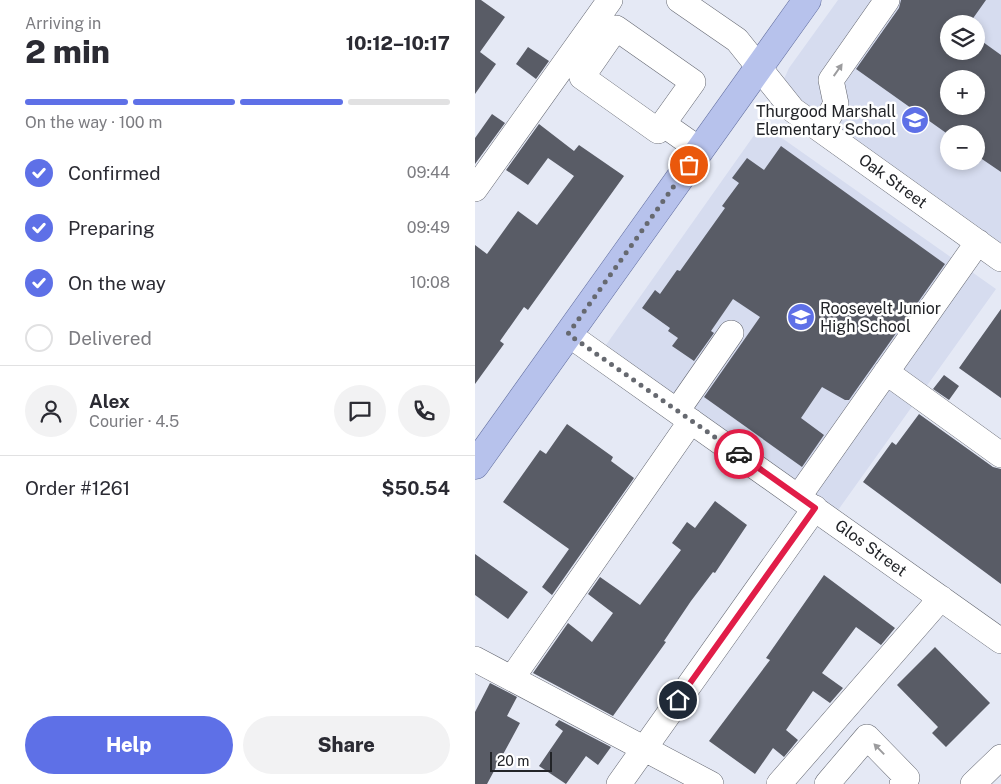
<!DOCTYPE html>
<meta charset="utf-8">
<style>
body{margin:0;font-family:"Public Sans",sans-serif;background:#f2f2f3;color:#2b2b33;height:100vh;display:flex;flex-direction:column;font-size:19px;white-space:nowrap}
*{box-sizing:border-box;margin:0}
p{font-size:16px;color:#7c7c81}
.icon{flex:none;width:28px;height:28px;fill:none;stroke:currentColor;stroke-width:2;stroke-linecap:round;stroke-linejoin:round}
.map{position:relative;flex:1;overflow:hidden}
.sheet{display:flex;flex-direction:column;background:#fff;width:475px}
.sheet>*{flex:none}
.tools{position:absolute;left:465px;top:15px;display:grid;gap:10px}
.tools a{display:grid;place-items:center;width:45px;height:45px;border-radius:50%;background:#fff;box-shadow:0 2px 8px #0003;font-size:25px}
.scale{position:absolute;left:15px;bottom:12px;width:62px;box-sizing:border-box;padding-left:5px;border:2px solid #222428;border-top:0;font-size:14px;line-height:18px;white-space:nowrap;color:#222428;-webkit-text-stroke:4px #fff;paint-order:stroke}
.pin{position:absolute;display:grid;place-items:center;width:42px;height:42px;color:#fff;margin:-21px;border:2px solid #fff;border-radius:50%;box-shadow:0 1px 5px #0007}
.courier{position:absolute;display:grid;place-items:center;width:50px;height:50px;margin:-25px;border:4px solid #e11d48;border-radius:50%;background:#fff;color:#222;box-shadow:0 1px 6px #0007}
.head em{font-style:normal;font-weight:800}
.head div{display:flex;flex-direction:column-reverse}
.head{display:flex;align-items:center;justify-content:space-between;height:85px;padding:0 25px}
h1{font-size:32px;font-weight:800;line-height:38px}
.bar{display:grid;grid-template-columns:repeat(4,1fr);gap:8px 5px;align-content:center;height:60px;padding:0 25px}
.bar i{height:6px;border-radius:4px;background:#e1e1e2}
.bar .active{background:#5e70e7}
.bar p{grid-column:span 4}
.line{display:flex;align-items:center;gap:12px;padding:0 25px;border-top:1px solid #e1e1e2}
.line div{flex:1}
.round{display:grid;place-items:center;flex:none;width:52px;height:52px;border-radius:26px;background:#f2f2f3}
ol{padding:0 25px;list-style:none}
li{display:flex;align-items:center;gap:15px;height:55px}
li p{margin-inline-start:auto}
li .icon{padding:5px;border-radius:50%;background:#5e70e7;color:#fff;stroke-width:4}
li:last-child{color:#7c7c81}
li i{width:28px;height:28px;border:2px solid #e1e1e2;border-radius:50%}
.primary-button{display:flex;gap:10px;margin-top:auto;padding:10px 25px}
.primary-button a{flex:1;height:58px;border-radius:30px;background:#5e70e7;color:#fff;font-size:20px;font-weight:800;line-height:58px;text-align:center}
.primary-button a+a{background:#f2f2f3;color:#2b2b33}
main{display:flex;flex:1;min-height:0}
.map>svg:first-child{display:block}
</style>
<main>
<section class="sheet">
<div class="head"><div><h1>2 min</h1><p>Arriving in</p></div><em>10:12–10:17</em></div>
<div class="bar"><i class="active"></i><i class="active"></i><i class="active"></i><i></i><p>On the way · 100 m</p></div>
<ol>
<li><svg class="icon" aria-label="check" viewBox="0 0 24 24"><path d="M5 12l5 5 9-10"/></svg>Confirmed<p>09:44</p></li>
<li><svg class="icon" aria-label="check" viewBox="0 0 24 24"><path d="M5 12l5 5 9-10"/></svg>Preparing<p>09:49</p></li>
<li><svg class="icon" aria-label="check" viewBox="0 0 24 24"><path d="M5 12l5 5 9-10"/></svg>On the way<p>10:08</p></li>
<li><i></i>Delivered</li>
</ol>
<div class="line" style="height:90px"><a class="round"><svg class="icon" aria-label="person" viewBox="0 0 24 24"><circle cx="12" cy="8" r="4"/><path d="M4 21q1-7 8-7t8 7"/></svg></a><div><b>Alex</b><p>Courier · 4.5</p></div><a class="round"><svg class="icon" aria-label="chat" viewBox="0 0 24 24"><path d="M4 5h16v11H9l-5 4z"/></svg></a><a class="round"><svg class="icon" aria-label="phone" viewBox="0 0 24 24"><path d="M5 4h4l2 5-3 2q2 4 5 5l2-3 5 2v4C11 20 4 13 5 4z"/></svg></a></div>
<div class="line" style="height:65px"><div>Order #1261</div><b>$50.54</b></div>
<div class="primary-button"><a>Help</a><a>Share</a></div>
</section>
<div class="map">
<svg width="526" height="784" viewBox="0 0 526 784">
<rect width="100%" height="100%" fill="#e5e9f5"/>
<path fill="#d6dcef" fill-rule="evenodd" d="M 363,0 L 526,0 L 526,243 L 316,93 L 310,85 L 309,79 L 314,68 ZM 474,24 L 501,24 L 501,51 L 474,51 ZM 474,79 L 501,79 L 501,106 L 474,106 ZM 474,134 L 501,134 L 501,161 L 474,161 Z
M 287,124 L 521,289 L 361,513 L 131,345 Z"/>
<path fill="#595c66" fill-rule="evenodd" d="M 0,0 L 6,0 L 30,17 L 5,52 L 21,64 L 0,94 Z
M 426,0 L 511,0 L 494,24 L 474,24 L 474,51 L 501,51 L 501,37 L 526,55 L 526,172 L 501,155 L 501,134 L 474,135 L 381,69 L 424,8 ZM 474,79 L 501,79 L 501,106 L 474,106 Z
M 53,47 L 74,61 L 61,79 L 41,64 Z
M 17,114 L 30,123 L 0,164 L 0,138 Z
M 64,124 L 99,151 L 104,145 L 149,176 L 53,310 L 49,307 L 25,341 L 29,344 L 0,384 L 0,245 L 12,254 L 43,211 L 62,225 L 99,176 L 73,158 L 53,185 L 31,170 Z
M 306,146 L 470,264 L 374,400 L 370,400 L 347,387 L 326,418 L 349,435 L 327,467 L 229,397 L 285,317 L 258,299 L 236,331 L 239,333 L 219,361 L 197,346 L 203,338 L 193,331 L 195,328 L 167,308 L 180,290 L 185,294 L 202,270 L 205,271 L 250,208 L 247,206 L 264,183 L 257,178 L 272,158 L 289,170 Z
M 526,309 L 526,398 L 484,368 Z
M 469,375 L 484,386 L 474,400 L 458,389 Z
M 444,414 L 518,467 L 526,469 L 526,584 L 388,482 L 417,442 L 421,445 Z
M 92,424 L 138,457 L 136,461 L 159,478 L 77,595 L 67,587 L 94,549 L 28,502 L 65,450 L 71,454 Z
M 240,501 L 272,525 L 240,573 L 238,572 L 216,601 L 189,641 L 191,642 L 138,716 L 58,673 L 93,623 L 117,642 L 138,613 L 113,594 L 125,577 L 165,605 L 206,550 L 197,543 L 212,522 L 220,528 Z
M 0,554 L 53,592 L 33,619 L 0,595 Z
M 349,575 L 420,628 L 406,645 L 381,627 L 347,673 L 368,688 L 355,703 L 338,691 L 311,730 L 323,740 L 309,757 L 298,748 L 280,774 L 234,741 L 295,660 L 291,658 Z
M 460,647 L 515,703 L 471,747 L 457,733 L 463,727 L 422,685 Z
M 15,683 L 42,697 L 32,716 L 45,723 L 12,784 L 0,784 L 0,712 Z
M 84,720 L 136,747 L 123,765 L 111,756 L 91,784 L 64,766 L 88,731 L 80,725 Z"/>
<g fill="none" stroke-linecap="round" stroke-linejoin="round">
<g stroke="#646771" stroke-width="26">
<path id="minor" d="M 204,0 L 262,40 L 318,110 L 526,259
M 188,124 L 183,131 L 107,77 L 141,28 L 218,82 L 188,124 L 225,150
M 346,130 L 361,104 L 356,80 L 412,0
M 0,189 L 135,0
M 93,334 L 526,641
M 411,372 L 526,455
M 202,411 L 256,333
M 324,496 L 503,242
M 0,659 L 236,784
M 37,678 L 216,421
M 144,784 L 340,508
M 304,784 L 466,598
M 352,784 L 392,737 L 432,778 L 427,784
M 498,784 L 526,757"/>
</g>
<g stroke="#6470a0" stroke-width="29">
<path id="major" d="M 0,465 L 332,0"/>
</g>
<use href="#minor" stroke="#fff" stroke-width="25"/>
<use href="#major" stroke="#b7c2ec" stroke-width="28"/>
</g>
<defs><path id="oneway-solid" d="M-6-.8H1V-3.2L6.5 0L1 3.2V.8H-6Z" transform="scale(1.25)"/></defs>
<g fill="#9c9c9e">
<use href="#oneway-solid" transform="translate(363 70) rotate(-55)"/>
<use href="#oneway-solid" transform="translate(404 749) rotate(-134)"/>
</g>
<g fill="none" stroke-linecap="round" stroke-linejoin="round">
<path stroke="#666970" stroke-width="5" stroke-dasharray="0 9" d="M 214,165 L 93,334 L 264,454"/>
<path stroke="#e11d48" stroke-width="6" d="M 203,700 L 340,508 L 264,454"/>
</g>
<defs>
<g id="school-disc" transform="scale(1.4375)"><circle r="9.5" fill="#5e70e7" stroke="#fff"/><path d="M0-5L7-2L0 1L-7-2ZM-4 1L0 2.5L4 1V4Q0 6-4 4Z" fill="#fff"/></g>
</defs>
<g fill-rule="evenodd">
<use href="#school-disc" x="440" y="120"/>
<use href="#school-disc" x="326" y="317"/>
</g>
<g text-anchor="middle" dominant-baseline="central" stroke-width="5" stroke-linejoin="round" paint-order="stroke">
<g font-size="16" fill="#222428" stroke="#fff" text-anchor="end">
<text x="421" y="111">Thurgood Marshall<tspan x="421" dy="18">Elementary School</tspan></text>
<text x="345" y="308" text-anchor="start">Roosevelt Junior<tspan x="345" dy="18">High School</tspan></text>
</g>
<g font-size="16" fill="#222428" stroke="#fff">
<text transform="translate(418 181) rotate(36)">Oak Street</text>
<text transform="translate(396 548) rotate(36)">Glos Street</text>
</g>
</g>
</svg>
<div class="tools">
<a><svg class="icon" aria-label="layers" viewBox="0 0 24 24"><path d="M12 4l9 5-9 5-9-5zM3 14l9 5 9-5"/></svg></a>
<a>+</a>
<a>−</a>
</div>
<div class="scale">20 m</div>
<div class="pin" style="left:214px;top:165px;background:#ea580c"><svg class="icon" aria-label="bag" viewBox="0 0 24 24"><path d="M5 8h14l-1 12H6zM9 8a3 3 0 0 1 6 0"/></svg></div>
<div class="pin" style="left:203px;top:700px;background:#1f2937"><svg class="icon" aria-label="home" viewBox="0 0 24 24"><path d="M3 11l9-7 9 7M6 9v11h12V9"/></svg></div>
<div class="courier" style="left:264px;top:454px"><svg class="icon" aria-label="car" viewBox="0 0 24 24"><path d="M5 17H2v-5l4-1 3-4h7l3 4 3 1v5h-3M9 17h6M6 11h13"/><circle cx="7" cy="17" r="2"/><circle cx="17" cy="17" r="2"/></svg></div>
</div>
</main>
